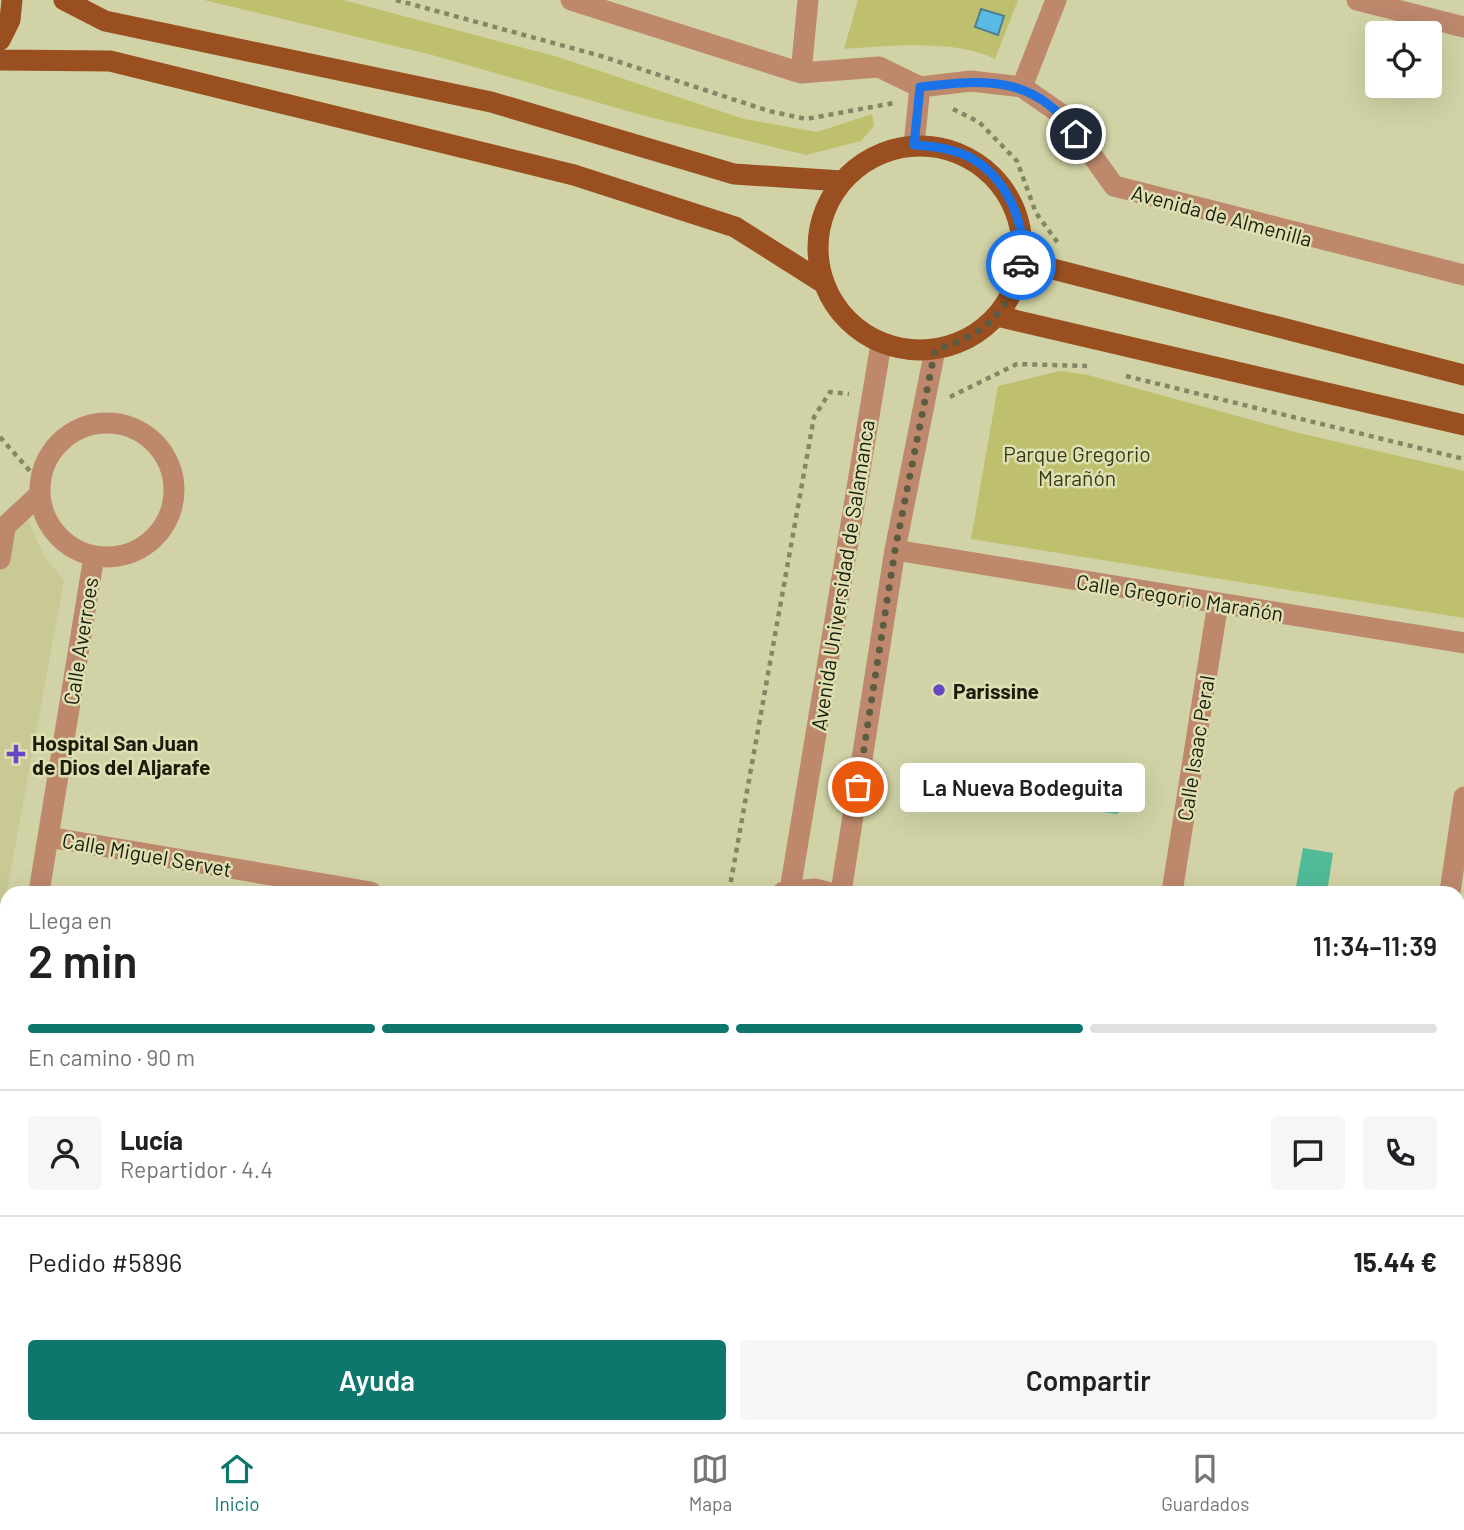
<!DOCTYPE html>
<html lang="es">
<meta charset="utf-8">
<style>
body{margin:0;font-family:Barlow,sans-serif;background:#f6f6f6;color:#202124;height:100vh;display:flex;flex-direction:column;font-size:26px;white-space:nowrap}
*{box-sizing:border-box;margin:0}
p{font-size:23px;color:#757577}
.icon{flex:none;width:38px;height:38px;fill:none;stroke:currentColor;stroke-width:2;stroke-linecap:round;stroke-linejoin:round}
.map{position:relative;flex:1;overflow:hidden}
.drawer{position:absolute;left:0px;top:886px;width:1465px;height:548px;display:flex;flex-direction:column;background:#fff;border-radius:21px 21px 0 0;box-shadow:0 7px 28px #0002}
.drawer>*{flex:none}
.controls{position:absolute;left:1365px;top:21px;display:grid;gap:14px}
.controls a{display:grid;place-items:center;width:77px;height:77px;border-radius:7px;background:#fff;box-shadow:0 7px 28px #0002;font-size:35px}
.pin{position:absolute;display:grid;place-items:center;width:60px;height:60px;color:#fff;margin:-30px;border:4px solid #fff;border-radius:50%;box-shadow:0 2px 7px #0007}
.courier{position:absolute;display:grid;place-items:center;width:70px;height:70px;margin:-35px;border:5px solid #1a73e8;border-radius:50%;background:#fff;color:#222;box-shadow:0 2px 9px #0007}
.bubble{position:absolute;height:49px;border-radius:7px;background:#fff;box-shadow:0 7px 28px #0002;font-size:23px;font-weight:600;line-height:49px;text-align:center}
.head em{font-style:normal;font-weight:600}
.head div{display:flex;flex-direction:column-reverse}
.head{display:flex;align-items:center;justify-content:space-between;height:119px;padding:0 28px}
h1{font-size:46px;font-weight:600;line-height:52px}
.bar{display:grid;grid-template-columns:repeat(4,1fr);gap:10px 7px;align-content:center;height:84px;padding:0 28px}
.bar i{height:9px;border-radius:5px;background:#e0e0e0}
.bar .active{background:#0f766e}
.bar p{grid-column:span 4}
.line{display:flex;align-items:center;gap:18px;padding:0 28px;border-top:2px solid #e0e0e0}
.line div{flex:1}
.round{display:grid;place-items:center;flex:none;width:74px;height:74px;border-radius:7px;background:#f6f6f6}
.primary-button{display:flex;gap:14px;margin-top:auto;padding:14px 28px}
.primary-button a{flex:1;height:80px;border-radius:7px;background:#0f766e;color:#fff;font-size:28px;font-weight:600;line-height:80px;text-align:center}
.primary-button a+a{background:#f6f6f6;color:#202124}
.tab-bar{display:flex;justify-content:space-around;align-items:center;height:98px;border-top:2px solid #e0e0e0;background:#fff;font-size:19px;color:#757577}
.tab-bar a{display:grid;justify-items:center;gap:4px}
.tab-bar .active{color:#0f766e}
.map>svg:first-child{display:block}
</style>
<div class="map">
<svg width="1464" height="1432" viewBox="0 0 1464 1432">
<rect width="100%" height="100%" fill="#d1d3a6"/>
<path fill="#c8c995" d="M 24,511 L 44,556 L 64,580 L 0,929 L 0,530 Z"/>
<path fill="#bfc06d" d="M 204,0 L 343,0 L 558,57 L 744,119 L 817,132 L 872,114 L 874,126 L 861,141 L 806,155 L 645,116 L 432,55 Z
M 858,0 L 1018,0 L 995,59 C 955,39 888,46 844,49 Z
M 1060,371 L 1088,375 L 1299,433 L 1464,471 L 1464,618 L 971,539 L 998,386 Z"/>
<path fill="#51ba98" d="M 1046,768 L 1123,780 L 1118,814 L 1039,804 Z
M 1303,848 L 1333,853 L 1327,892 L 1295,892 Z"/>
<path fill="#59bbe5" stroke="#4f7d92" stroke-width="2" d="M 981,9 L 1004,16 L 998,35 L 975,27 Z"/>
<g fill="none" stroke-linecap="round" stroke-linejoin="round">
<path stroke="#858665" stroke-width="4.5" stroke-dasharray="5 5" stroke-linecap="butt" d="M 396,0 L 601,56 L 769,111 L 806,119 L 894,103
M 953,109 L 979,122 L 1017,161 L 1036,213 L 1058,243
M 1126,376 L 1464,459
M 950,397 L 1017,364 L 1087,366
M 0,437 L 30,471
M 729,892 L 814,417 L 830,392 L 849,394
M 647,1432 L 647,1426"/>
<path stroke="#bd886c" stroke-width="21" d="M 571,0 L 801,73 L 879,67 L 920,87 L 971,81 L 1022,87 L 1064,116 L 1114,186 L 1464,275
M 1357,0 L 1464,27
M 801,73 L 808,0
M 1022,87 L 1056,0
M 914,145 L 920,87
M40 490a67 67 0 1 1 134 0a67 67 0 1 1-134 0Z
M 0,531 L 40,494
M 895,550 L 1464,643
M 0,559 L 5,528
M 48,837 L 371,892
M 790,890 L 881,344
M 39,892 L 94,556
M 783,892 L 815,889 L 827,892
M 841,892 L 895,550 L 935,350
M 1172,892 L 1218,603
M 1450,892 L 1464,797
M 1458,1070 L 1464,1071
M 0,1133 L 7,1090
M 697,1432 L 698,1426
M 767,1432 L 768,1426
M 983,1432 L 983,1426
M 1368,1432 L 1369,1426"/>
<path stroke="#994f20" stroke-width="21" d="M 64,0 L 105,21 L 491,102 L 734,174 L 842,181
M 0,40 L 10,20 L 12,0
M 0,60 L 110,61 L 574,175 L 735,227 L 822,282
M818 248a102 102 0 1 1 204 0a102 102 0 1 1-204 0Z
M 1022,261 L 1464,375
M 997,316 L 1464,425"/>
</g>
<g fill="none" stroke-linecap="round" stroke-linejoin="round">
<path stroke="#5b5c41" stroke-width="7" stroke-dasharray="0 12.6" d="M 858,787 L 895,550 L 935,350 C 983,335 1008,315 1021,265"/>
<path stroke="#1a73e8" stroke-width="9" d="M 1021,265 C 1028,227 1008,182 976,161 C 958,149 935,146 914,145 L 920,87 C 984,79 1035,75 1076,134"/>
</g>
<g fill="#6649c2" stroke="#dee0b3" stroke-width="2.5">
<circle cx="939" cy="690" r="7"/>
<path d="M12.5 743.5h7v7h7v7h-7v7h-7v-7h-7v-7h7z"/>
</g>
<g text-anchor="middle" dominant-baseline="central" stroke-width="5" stroke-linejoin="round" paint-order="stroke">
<g font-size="21" fill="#1c1c0b" stroke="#dee0b3">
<text transform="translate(1222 215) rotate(15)">Avenida de Almenilla</text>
<text transform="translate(842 575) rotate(-81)">Avenida Universidad de Salamanca</text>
<text transform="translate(1180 597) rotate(9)">Calle Gregorio Marañón</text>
<text transform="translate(80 641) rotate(-81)">Calle Averroes</text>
<text transform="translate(1195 748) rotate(-81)">Calle Isaac Peral</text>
<text transform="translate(147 854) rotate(10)">Calle Miguel Servet</text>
</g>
<g font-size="21" fill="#393a14" stroke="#dee0b3">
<text x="1077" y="453">Parque Gregorio<tspan x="1077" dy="24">Marañón</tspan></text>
</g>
<g font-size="21" font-weight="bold" fill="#1c1c0b" stroke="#dee0b3" text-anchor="start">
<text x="953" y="690">Parissine</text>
<text x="32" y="742">Hospital San Juan<tspan x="32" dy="24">de Dios del Aljarafe</tspan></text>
</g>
</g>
</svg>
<div class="controls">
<a><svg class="icon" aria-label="locate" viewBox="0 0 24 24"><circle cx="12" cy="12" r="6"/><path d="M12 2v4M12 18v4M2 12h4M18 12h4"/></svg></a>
</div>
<div class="pin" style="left:858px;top:787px;background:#ea580c"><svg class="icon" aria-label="bag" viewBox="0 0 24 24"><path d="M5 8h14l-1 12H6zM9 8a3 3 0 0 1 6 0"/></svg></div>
<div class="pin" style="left:1076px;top:134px;background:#1f2937"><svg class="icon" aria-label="home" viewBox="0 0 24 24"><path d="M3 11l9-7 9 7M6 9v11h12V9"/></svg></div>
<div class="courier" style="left:1021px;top:265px"><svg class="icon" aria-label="car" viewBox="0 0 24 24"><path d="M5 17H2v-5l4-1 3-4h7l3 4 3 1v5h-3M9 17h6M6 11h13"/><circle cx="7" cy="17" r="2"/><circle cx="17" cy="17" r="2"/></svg></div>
<div class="bubble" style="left:900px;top:763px;width:245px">La Nueva Bodeguita</div>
<section class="drawer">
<div class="head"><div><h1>2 min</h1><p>Llega en</p></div><em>11:34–11:39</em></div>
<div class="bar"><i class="active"></i><i class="active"></i><i class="active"></i><i></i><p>En camino · 90 m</p></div>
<div class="line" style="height:126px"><a class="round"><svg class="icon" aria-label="person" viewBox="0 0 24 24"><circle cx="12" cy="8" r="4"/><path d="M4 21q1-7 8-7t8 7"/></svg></a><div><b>Lucía</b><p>Repartidor · 4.4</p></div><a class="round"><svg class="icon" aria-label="chat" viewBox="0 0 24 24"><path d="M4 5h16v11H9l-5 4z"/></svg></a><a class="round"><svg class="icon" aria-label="phone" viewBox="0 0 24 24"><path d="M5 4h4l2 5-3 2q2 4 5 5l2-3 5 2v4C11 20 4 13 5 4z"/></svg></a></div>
<div class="line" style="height:91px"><div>Pedido #5896</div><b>15.44 €</b></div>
<div class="primary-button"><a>Ayuda</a><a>Compartir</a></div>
</section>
</div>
<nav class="tab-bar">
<a class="active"><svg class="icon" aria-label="home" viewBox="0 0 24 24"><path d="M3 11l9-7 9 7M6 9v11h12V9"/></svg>Inicio</a>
<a><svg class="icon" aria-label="map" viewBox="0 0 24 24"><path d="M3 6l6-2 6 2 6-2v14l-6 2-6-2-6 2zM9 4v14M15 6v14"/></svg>Mapa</a>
<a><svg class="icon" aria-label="saved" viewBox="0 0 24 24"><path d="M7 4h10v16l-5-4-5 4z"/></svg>Guardados</a>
</nav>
